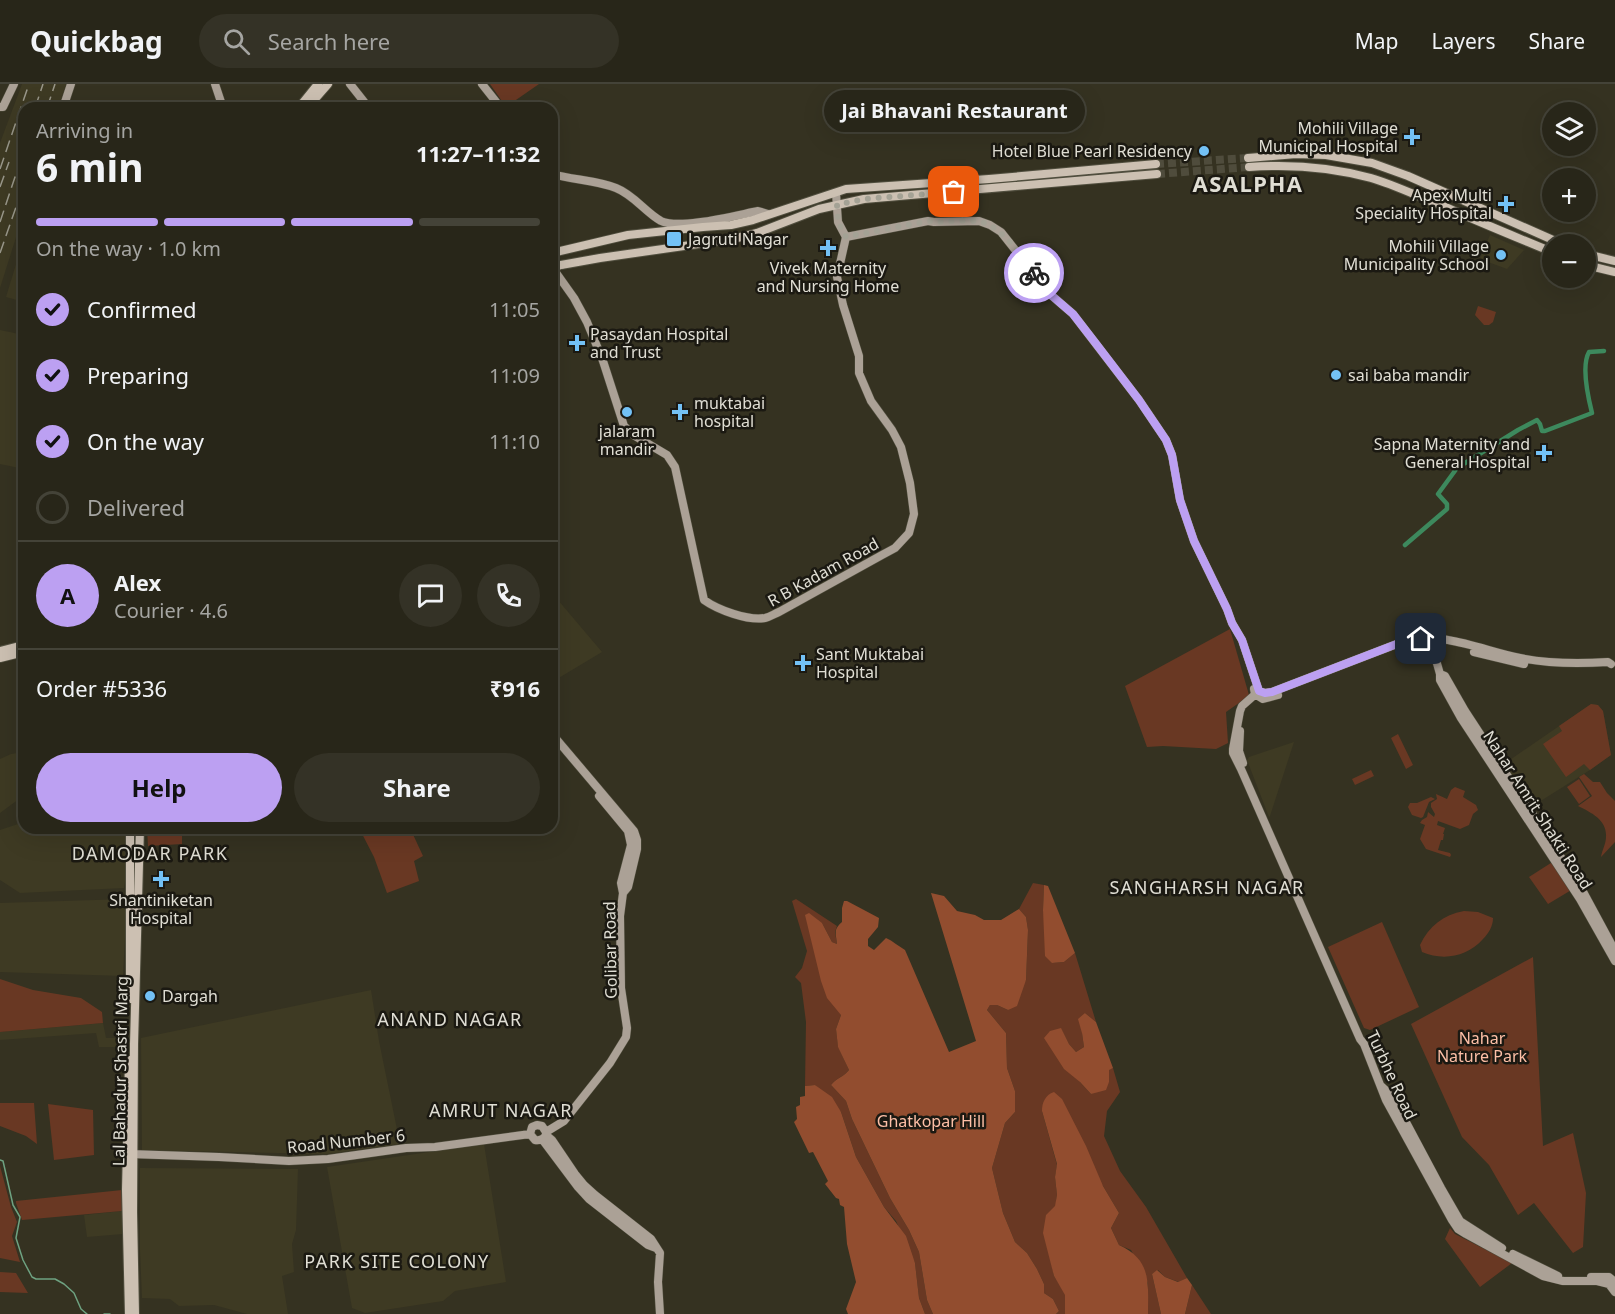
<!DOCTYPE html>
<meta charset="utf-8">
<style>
body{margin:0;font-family:"Noto Sans",sans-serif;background:#343226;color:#f1f3f6;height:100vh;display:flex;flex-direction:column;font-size:22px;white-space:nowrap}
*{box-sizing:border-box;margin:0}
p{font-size:20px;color:#a5a5a2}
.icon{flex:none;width:33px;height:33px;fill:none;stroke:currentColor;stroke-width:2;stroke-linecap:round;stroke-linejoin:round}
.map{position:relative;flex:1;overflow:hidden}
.panel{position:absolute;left:18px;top:18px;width:540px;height:732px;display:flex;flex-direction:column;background:#282619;border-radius:18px;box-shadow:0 6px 24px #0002,0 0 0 2px #444338}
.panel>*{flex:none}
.tools{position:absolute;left:1542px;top:18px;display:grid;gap:12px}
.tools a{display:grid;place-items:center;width:54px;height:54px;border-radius:50%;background:#282619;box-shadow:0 6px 24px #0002,0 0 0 2px #444338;font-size:30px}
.pin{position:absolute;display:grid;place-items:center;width:51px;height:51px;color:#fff;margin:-26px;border-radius:12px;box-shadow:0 3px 9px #0006}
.courier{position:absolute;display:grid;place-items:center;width:60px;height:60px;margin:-30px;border:4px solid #bca0f2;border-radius:50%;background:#fff;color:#222;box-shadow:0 2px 8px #0007}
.bubble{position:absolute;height:42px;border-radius:21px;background:#282619;box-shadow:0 6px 24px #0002,0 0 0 2px #444338;font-size:20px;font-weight:700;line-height:42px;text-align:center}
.head em{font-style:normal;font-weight:700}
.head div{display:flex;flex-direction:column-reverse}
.head{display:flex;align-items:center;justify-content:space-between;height:102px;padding:0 18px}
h1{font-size:39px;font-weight:700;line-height:45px}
.bar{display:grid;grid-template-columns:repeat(4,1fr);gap:9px 6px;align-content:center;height:72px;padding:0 18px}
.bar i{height:8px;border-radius:4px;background:#444338}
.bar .active{background:#bca0f2}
.bar p{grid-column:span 4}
.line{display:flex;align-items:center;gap:15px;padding:0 18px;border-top:2px solid #444338}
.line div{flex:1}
.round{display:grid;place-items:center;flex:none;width:63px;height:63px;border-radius:32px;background:#343226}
ol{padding:0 18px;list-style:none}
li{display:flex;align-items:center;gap:18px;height:66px}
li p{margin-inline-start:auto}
li .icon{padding:6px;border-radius:50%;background:#bca0f2;color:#111;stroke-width:4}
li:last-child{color:#a5a5a2}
li i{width:33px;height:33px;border:3px solid #444338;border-radius:50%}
.action{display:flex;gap:12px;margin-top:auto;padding:12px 18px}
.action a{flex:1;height:69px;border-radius:36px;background:#bca0f2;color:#111;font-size:24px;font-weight:700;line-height:69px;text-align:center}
.action a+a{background:#343226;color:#f1f3f6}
header{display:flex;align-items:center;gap:36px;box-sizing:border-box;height:84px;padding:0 30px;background:#282619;border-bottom:2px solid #444338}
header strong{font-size:28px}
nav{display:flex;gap:33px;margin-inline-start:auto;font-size:21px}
.search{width:420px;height:54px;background:#343226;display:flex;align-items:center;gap:15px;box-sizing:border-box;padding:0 21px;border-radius:33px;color:#a5a5a2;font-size:22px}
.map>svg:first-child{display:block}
</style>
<header>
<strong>Quickbag</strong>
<div class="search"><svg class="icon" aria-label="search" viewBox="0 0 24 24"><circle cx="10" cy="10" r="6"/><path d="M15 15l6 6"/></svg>Search here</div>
<nav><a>Map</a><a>Layers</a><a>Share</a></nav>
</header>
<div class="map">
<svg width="1615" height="1230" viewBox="0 0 1615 1230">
<rect width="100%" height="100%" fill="#353221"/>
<path fill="#3e3a23" d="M 22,0 L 66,0 L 58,24 L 24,24 L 24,128 L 0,204 L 0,59 Z
M 1490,151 L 1524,166 L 1507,185 L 1480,175 Z
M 24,154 L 24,218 L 6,213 Z
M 0,246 L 24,251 L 24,385 L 0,380 Z
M 552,509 L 602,568 L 552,598 Z
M 1591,620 L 1598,621 L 1603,627 L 1611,671 L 1590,686 L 1531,723 L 1504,680 Z
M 1294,658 L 1270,732 L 1269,733 L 1247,676 L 1249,673 Z
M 24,668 L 24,714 L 19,715 L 0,729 L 0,675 L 11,670 Z
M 24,738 L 24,744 L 127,744 L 126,791 L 124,804 L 20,809 L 0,796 L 0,746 Z
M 127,815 L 123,892 L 0,888 L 0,819 Z
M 371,906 L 379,957 L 400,1060 L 327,1070 L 142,1066 L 141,954 Z
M 103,939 L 106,954 L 122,954 L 123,963 L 99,963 L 96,949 L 0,956 L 0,948 Z
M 484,1060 L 506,1198 L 455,1207 L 443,1217 L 365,1229 L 352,1224 L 327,1083 Z
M 140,1084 L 298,1085 L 296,1146 L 292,1160 L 294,1188 L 282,1192 L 288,1230 L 247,1230 L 214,1221 L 179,1222 L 170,1215 L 142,1214 L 140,1166 Z
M 122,1127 L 123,1150 L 87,1153 L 84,1131 Z"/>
<path fill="#693823" d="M 490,0 L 539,0 L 506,23 Z
M 1478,222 L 1496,228 L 1493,238 L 1489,241 L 1484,241 L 1475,231 Z
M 1230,545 L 1249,611 L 1246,614 L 1226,628 L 1228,659 L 1216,665 L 1163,662 L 1147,663 L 1125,602 Z
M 1591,620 L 1598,621 L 1603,627 L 1611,671 L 1590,686 L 1584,680 L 1566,693 L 1543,660 L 1562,647 L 1559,642 Z
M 1398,650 L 1413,681 L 1406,685 L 1391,654 Z
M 1371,686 L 1374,692 L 1355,701 L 1352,695 Z
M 1584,690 L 1593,698 L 1600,698 L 1607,709 L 1615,717 L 1615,758 L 1601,773 C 1602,766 1606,760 1606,753 C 1607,736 1592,729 1578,722 L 1592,712 L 1579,693 Z
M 1579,695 L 1590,712 L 1579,720 L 1567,703 Z
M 1455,703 L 1465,707 L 1463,713 L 1476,721 L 1478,726 L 1473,730 L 1469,741 L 1460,745 L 1438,737 L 1437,741 L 1445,744 L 1443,750 L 1444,750 L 1443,756 L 1441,756 L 1438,766 L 1450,769 L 1451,771 L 1450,773 L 1426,765 L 1420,755 L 1425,741 L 1420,739 L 1422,736 L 1427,733 L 1428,728 L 1434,733 L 1435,730 L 1431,723 L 1431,719 L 1437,715 L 1436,710 L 1447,715 L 1451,706 Z
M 1431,713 L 1435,715 L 1429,718 L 1423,733 L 1421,734 L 1412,731 L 1408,723 L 1410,719 L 1417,719 Z
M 147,744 L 182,744 L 182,760 L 148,762 Z
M 359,744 L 410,744 L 423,772 L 414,777 L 419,797 L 387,809 L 374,773 Z
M 1554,777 L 1573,805 L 1548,820 L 1529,793 Z
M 1033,799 L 1044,801 L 1043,826 L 1052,879 L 1064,878 L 1075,869 L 1096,938 L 1085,929 L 1082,949 L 1084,963 L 1076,968 L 1069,960 L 1061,945 L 1080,998 L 1091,1010 L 1109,998 L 1109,985 L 1113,984 L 1120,1008 L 1107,1027 L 1104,1052 L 1120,1087 L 1146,1123 L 1187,1194 L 1179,1198 L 1165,1193 L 1158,1186 L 1152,1190 L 1161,1230 L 1148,1230 L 1148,1199 L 1131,1166 L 1119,1161 L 1111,1144 L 1119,1129 L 1103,1102 L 1042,1027 L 1057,1081 L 1055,1093 L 1057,1111 L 1050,1172 L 1054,1192 L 1066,1211 L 1065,1230 L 1056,1230 L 1059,1227 L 1053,1215 L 1044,1209 L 1044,1200 L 1037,1185 L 1027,1169 L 1015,1158 L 1003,1129 L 992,1084 L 1005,1039 L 1015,1028 L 1015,1007 L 1007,984 L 1006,949 L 987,926 L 990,921 L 997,921 L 1008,926 L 1026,896 L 1028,846 L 1026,833 L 1019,825 Z
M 796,815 L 837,842 L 835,848 L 837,860 L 832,858 L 822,839 L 841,931 L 836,945 L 838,962 L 849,986 C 844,993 836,994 831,1001 L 846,1017 L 852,1035 L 890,1114 L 909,1146 L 919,1168 L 927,1216 L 933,1230 L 925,1230 L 919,1214 L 915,1179 L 896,1137 L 884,1123 L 856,1073 L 841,1028 L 815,1001 L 805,1002 L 806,938 L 801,899 L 795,893 L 802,884 L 807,867 L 792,817 Z
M 1464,827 L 1478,828 L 1493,834 C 1493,842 1489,849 1483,855 C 1467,873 1443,877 1422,868 L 1420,861 C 1429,842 1443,831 1464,827 Z
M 1382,838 L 1419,923 L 1370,946 L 1364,944 L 1328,863 Z
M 1533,873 L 1543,1062 L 1573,1049 L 1586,1109 L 1583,1163 L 1573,1169 L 1534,1119 L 1518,1131 L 1489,1081 L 1462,1053 L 1411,940 Z
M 0,895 L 33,906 L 81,914 L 102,928 L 103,939 L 0,948 Z
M 0,1019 L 34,1019 L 37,1060 L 26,1052 L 0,1042 Z
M 48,1020 L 93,1026 L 94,1071 L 54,1076 Z
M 0,1082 L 11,1123 L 17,1138 L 12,1152 L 20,1178 L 0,1174 Z
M 122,1106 L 122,1127 L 22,1136 L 16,1119 L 16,1117 Z
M 1450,1144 L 1455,1150 L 1512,1179 L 1480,1203 L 1445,1155 Z
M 0,1188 L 16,1189 L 28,1209 L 0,1208 Z
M 1192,1201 L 1211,1230 L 1185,1230 Z"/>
<path fill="#924d2f" d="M 1044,801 L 1048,802 L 1075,869 L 1064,878 L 1052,879 L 1045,872 L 1043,826 Z
M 931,809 L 944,812 L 957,827 L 975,831 L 984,836 L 1001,836 L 1019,825 L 1026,833 L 1028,846 L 1026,896 L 1017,922 L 1008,926 L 997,921 L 990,921 L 987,926 L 1006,949 L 1007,984 L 1015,1007 L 1015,1028 L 1005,1039 L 992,1084 L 1003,1129 L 1015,1158 L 1027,1169 L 1037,1185 L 1044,1200 L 1044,1209 L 1053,1215 L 1059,1227 L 1056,1230 L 933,1230 L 927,1216 L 919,1168 L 909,1146 L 890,1114 L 852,1035 L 846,1017 L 831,1001 C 836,994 844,993 849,986 L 838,963 L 836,945 L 841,931 L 827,914 L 821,897 L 805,831 L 809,829 L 822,839 L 832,858 L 837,860 C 836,849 833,846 842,838 L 842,824 L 844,817 L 847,817 L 879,834 L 878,843 L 868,855 L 868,862 L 874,866 L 886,854 C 893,857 898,862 905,866 L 949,968 L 976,957 Z
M 1085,929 L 1096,938 L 1113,984 L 1109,986 L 1109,998 L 1106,1006 L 1091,1010 L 1080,998 L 1064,985 L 1044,954 L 1050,947 L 1061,944 L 1069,960 L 1076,968 L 1084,963 L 1082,949 L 1078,935 Z
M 815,1001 L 832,1013 L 841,1028 L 856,1073 L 884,1123 L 906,1152 L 915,1179 L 919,1214 L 925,1230 L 848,1230 L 846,1225 L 856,1198 L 847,1160 L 844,1123 L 840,1121 L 839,1115 L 836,1114 L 825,1100 L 828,1097 L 813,1068 L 809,1069 L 794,1038 L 797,1035 L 796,1023 L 800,1021 L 800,1013 L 805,1012 L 805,1002 Z
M 1054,1008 L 1062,1015 L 1086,1062 L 1103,1102 L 1119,1129 L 1111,1144 L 1119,1161 C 1152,1176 1148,1199 1148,1230 L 1065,1230 L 1065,1211 L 1054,1192 L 1043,1149 L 1046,1131 L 1055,1122 L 1057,1111 L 1055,1093 L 1057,1080 L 1042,1027 C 1042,1019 1045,1011 1054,1008 Z
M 1157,1186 L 1165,1193 L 1178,1198 L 1187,1194 L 1192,1201 L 1185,1230 L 1161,1230 L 1152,1190 Z"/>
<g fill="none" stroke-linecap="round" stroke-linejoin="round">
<path stroke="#6ea281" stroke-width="1.5" d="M 0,1076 L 3,1077 L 13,1121 L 20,1133 L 16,1154 L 23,1176 L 32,1193 L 36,1195 L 55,1195 L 64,1200 L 74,1209 L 81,1225 L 87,1230
M 104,1230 L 110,1230"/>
<path stroke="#3d895d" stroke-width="4.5" d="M 1405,461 L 1447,425 L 1447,420 L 1438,410 L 1457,384 L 1518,346 L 1537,336 L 1540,340 L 1542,347 L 1545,347 L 1592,329 C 1588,313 1581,282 1589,268 L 1604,267"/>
<path stroke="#4f4c3c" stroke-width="8" stroke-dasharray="8 4" stroke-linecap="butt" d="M 1156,80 L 1248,74
M 1157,90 L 1249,83"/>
<g stroke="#504e3e" stroke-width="9">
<path id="secondary" d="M 215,0 L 223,24
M 350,0 L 369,24
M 482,0 L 501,24
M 0,23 L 3,23 L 14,0
M 63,24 L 71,0
M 552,90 C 573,96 596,96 616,104 C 634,111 645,128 661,137 C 680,146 737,131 758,127 L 768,130
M 836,109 L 838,138 L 846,153
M 846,153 L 928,137 L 934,138 L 979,137 L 990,141 L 1001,148 L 1051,211 L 1073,230 L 1139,316 L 1166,356 L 1172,371 L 1180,416 L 1194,457 L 1227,525 L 1232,539 L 1242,556 L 1259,607 L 1265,609 L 1272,608 L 1402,558 C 1417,555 1433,553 1448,556 C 1472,560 1496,569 1520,574 C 1550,580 1578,580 1608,578 L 1611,580
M 552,183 L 574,214 L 587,238 L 603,277 L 624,342 L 635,352 L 667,371 L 675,383 L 704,516 C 718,526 748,537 765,534 C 770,533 774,530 779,528 L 882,471 L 895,464 L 909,449 L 914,430 L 910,399 L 901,363 L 892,346 L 871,317 L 859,289 L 859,272 L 843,221 L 837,193 L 846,153
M 1430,555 L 1440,590 L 1440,596 L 1461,634 L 1580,815 L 1615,877
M 1474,568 L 1524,580
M 1440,590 L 1445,592 L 1465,627 L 1581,804 L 1615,867
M 1254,605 L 1255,610 L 1263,615 L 1278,611
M 1259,607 L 1242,622 L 1240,627 L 1233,665 L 1233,669 L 1241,685 L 1360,955 L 1364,960 L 1386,1016 L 1452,1136 L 1458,1145 L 1466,1150 L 1543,1192 L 1563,1197 L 1597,1197 L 1609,1200 L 1615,1208
M 1240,647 L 1239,667 L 1243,679
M 599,712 L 628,747 L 631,761 L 621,799 L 623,809
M 1381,1002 L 1392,1012 L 1441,1104 L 1460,1137 L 1502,1164
M 530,1050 L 535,1056 C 540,1057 547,1054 546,1048 L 564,1037 L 610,979 L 626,953 L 627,944 L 621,904 L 620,832 L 623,809 L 628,803 L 637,765 L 637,756 L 634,747 L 552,650
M 530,1050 L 532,1043 L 537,1041 L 542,1042 L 546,1048
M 546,1051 L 552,1056 L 575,1090 L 584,1101 L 595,1111 L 651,1155 L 660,1169 L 658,1198 L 660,1230
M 542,1055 L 578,1103 L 589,1115 L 648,1161 L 656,1164
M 129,1070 L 219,1073 L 289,1077 L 328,1075 L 406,1064 L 435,1063 L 530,1050
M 1513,1170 L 1558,1192
M 1591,1193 L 1609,1193 L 1615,1198"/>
</g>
<g stroke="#504e3e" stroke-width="10">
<path id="primary" d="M 301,24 L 301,21 L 318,0
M 307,24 L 328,0
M 1248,74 L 1296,70 L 1326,71 L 1372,79 L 1408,92 L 1562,160
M 1249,83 C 1290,80 1331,83 1371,94 C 1395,101 1419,113 1443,122 C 1479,138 1516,153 1552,168
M 552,169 L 628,151 L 703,143 L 731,141 L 753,136 L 846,105 L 989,95 L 1156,80
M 1586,170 L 1615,177
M 561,181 L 600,174 L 733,155 L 757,149 L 819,125 L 864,115 L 1157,90
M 1586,181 L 1615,188
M 0,567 L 24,561
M 0,574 L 24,568
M 130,915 L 130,744
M 129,1230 L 126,1106 L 129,976
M 135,1230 L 133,1128 L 134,960 L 140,744"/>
</g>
<use href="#secondary" stroke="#aba196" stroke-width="8"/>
<use href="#primary" stroke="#ccc0b2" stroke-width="8"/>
<path stroke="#99978a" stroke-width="1.5" stroke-dasharray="12 6" stroke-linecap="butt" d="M 35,24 L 43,0
M 47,24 L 55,0
M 0,85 L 29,0
M 0,103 L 9,78
M 0,138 L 24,66
M 0,169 L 24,100"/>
<g stroke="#504e3e" stroke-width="10" stroke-linecap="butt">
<path id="primary-bridge" d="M 552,184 L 561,181"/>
</g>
<use href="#primary-bridge" stroke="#ccc0b2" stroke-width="8"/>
</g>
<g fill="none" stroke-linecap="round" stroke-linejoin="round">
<path stroke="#a4a295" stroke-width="6" stroke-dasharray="0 10.8" d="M 954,108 L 864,115 L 837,121 L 838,138 L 846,153 L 928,137 L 934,138 C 949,138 967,135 981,138 C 1002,143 1022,172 1034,189"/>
<path stroke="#bca0f2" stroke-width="8" d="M 1034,189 L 1051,211 L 1073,230 L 1097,261 L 1139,316 L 1166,356 L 1172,371 L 1180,416 L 1194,457 L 1227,525 L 1232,539 L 1242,556 L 1259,607 L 1265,609 L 1272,608 L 1402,558 L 1421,555"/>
</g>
<g fill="#73c1f5" stroke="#1b1912" stroke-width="2">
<path d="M1409 44h6v6h6v6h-6v6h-6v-6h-6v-6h6z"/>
<circle cx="1204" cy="67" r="6"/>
<path d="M1503 111h6v6h6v6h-6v6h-6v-6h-6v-6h6z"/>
<rect x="666" y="147" width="16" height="16" rx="3"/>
<path d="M825 155h6v6h6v6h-6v6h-6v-6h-6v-6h6z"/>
<circle cx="1501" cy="171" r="6"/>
<path d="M574 250h6v6h6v6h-6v6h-6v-6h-6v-6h6z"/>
<circle cx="1336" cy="291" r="6"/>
<circle cx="627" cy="328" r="6"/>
<path d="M677 319h6v6h6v6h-6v6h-6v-6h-6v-6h6z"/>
<path d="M1541 360h6v6h6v6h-6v6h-6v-6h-6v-6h6z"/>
<path d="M800 570h6v6h6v6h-6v6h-6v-6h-6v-6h6z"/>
<path d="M158 786h6v6h6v6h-6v6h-6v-6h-6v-6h6z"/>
<circle cx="150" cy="912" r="6"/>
</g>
<g text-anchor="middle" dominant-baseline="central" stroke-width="5" stroke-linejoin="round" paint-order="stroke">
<g font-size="16" fill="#e0ded4" stroke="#1b1912" text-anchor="start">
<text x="1398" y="44" text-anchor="end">Mohili Village<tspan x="1398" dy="18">Municipal Hospital</tspan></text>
<text x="1192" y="67" text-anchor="end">Hotel Blue Pearl Residency</text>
<text x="1492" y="111" text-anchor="end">Apex Multi<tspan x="1492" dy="18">Speciality Hospital</tspan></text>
<text x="688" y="155">Jagruti Nagar</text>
<text x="1489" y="162" text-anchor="end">Mohili Village<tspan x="1489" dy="18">Municipality School</tspan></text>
<text x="828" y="184" text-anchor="middle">Vivek Maternity<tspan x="828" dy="18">and Nursing Home</tspan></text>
<text x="590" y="250">Pasaydan Hospital<tspan x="590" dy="18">and Trust</tspan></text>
<text x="1348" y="291">sai baba mandir</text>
<text x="694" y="319">muktabai<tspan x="694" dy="18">hospital</tspan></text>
<text x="627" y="347" text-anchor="middle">jalaram<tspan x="627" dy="18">mandir</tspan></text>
<text x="1530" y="360" text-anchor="end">Sapna Maternity and<tspan x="1530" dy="18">General Hospital</tspan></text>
<text x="816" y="570">Sant Muktabai<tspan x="816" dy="18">Hospital</tspan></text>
<text x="161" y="816" text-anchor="middle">Shantiniketan<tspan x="161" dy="18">Hospital</tspan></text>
<text x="162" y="912">Dargah</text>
</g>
<g font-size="16" fill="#e0ded4" stroke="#1b1912">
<text transform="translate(823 488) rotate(-29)">R B Kadam Road</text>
<text transform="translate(1538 726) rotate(57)">Nahar Amrit Shakti Road</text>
<text transform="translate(610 866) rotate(-91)">Golibar Road</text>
<text transform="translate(120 987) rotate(-89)">Lal Bahadur Shastri Marg</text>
<text transform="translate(1392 991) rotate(65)">Turbhe Road</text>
<text transform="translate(346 1057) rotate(-6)">Road Number 6</text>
</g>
<g font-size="16" fill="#fdbfa6" stroke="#1b1912">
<text x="1482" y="954">Nahar<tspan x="1482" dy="18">Nature Park</tspan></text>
<text x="931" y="1037">Ghatkopar Hill</text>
</g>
<g font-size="18" letter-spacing="1.5" fill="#e0ded4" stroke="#1b1912">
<text x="150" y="769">DAMODAR PARK</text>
<text x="1207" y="803">SANGHARSH NAGAR</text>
<text x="450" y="935">ANAND NAGAR</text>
<text x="501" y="1026">AMRUT NAGAR</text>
<text x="397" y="1177">PARK SITE COLONY</text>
</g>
<g font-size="22" font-weight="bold" letter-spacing="1.5" fill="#e0ded4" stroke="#1b1912">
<text x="1248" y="99">ASALPHA</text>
</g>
</g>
</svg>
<div class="tools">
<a><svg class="icon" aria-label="layers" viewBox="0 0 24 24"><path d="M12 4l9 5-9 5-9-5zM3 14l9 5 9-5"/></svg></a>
<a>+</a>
<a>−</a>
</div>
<div class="pin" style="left:954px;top:108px;background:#ea580c"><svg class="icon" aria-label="bag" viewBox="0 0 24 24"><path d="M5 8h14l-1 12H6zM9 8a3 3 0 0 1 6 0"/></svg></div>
<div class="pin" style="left:1421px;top:555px;background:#1f2937"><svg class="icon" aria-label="home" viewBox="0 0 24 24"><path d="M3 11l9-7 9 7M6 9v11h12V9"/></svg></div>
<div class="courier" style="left:1034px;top:189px"><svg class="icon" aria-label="bike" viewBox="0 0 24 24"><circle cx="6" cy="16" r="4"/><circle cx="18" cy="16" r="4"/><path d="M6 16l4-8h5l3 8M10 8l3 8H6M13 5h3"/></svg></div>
<div class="bubble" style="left:824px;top:6px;width:261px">Jai Bhavani Restaurant</div>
<section class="panel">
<div class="head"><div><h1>6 min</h1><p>Arriving in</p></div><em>11:27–11:32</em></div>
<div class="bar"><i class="active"></i><i class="active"></i><i class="active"></i><i></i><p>On the way · 1.0 km</p></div>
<ol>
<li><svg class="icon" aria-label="check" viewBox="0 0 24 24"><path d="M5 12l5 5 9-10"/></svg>Confirmed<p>11:05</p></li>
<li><svg class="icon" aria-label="check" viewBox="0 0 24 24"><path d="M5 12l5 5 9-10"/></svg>Preparing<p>11:09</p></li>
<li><svg class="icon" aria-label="check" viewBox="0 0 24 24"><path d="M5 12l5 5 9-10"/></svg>On the way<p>11:10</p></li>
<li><i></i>Delivered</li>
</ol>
<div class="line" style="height:108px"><b class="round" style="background:#bca0f2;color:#111">A</b><div><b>Alex</b><p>Courier · 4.6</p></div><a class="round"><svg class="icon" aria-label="chat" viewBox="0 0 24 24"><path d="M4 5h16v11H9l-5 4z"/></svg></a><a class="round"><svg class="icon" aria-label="phone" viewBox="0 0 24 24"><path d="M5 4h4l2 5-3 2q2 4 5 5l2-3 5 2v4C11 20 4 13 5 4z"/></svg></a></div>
<div class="line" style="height:78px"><div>Order #5336</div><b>₹916</b></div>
<div class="action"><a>Help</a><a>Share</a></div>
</section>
</div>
